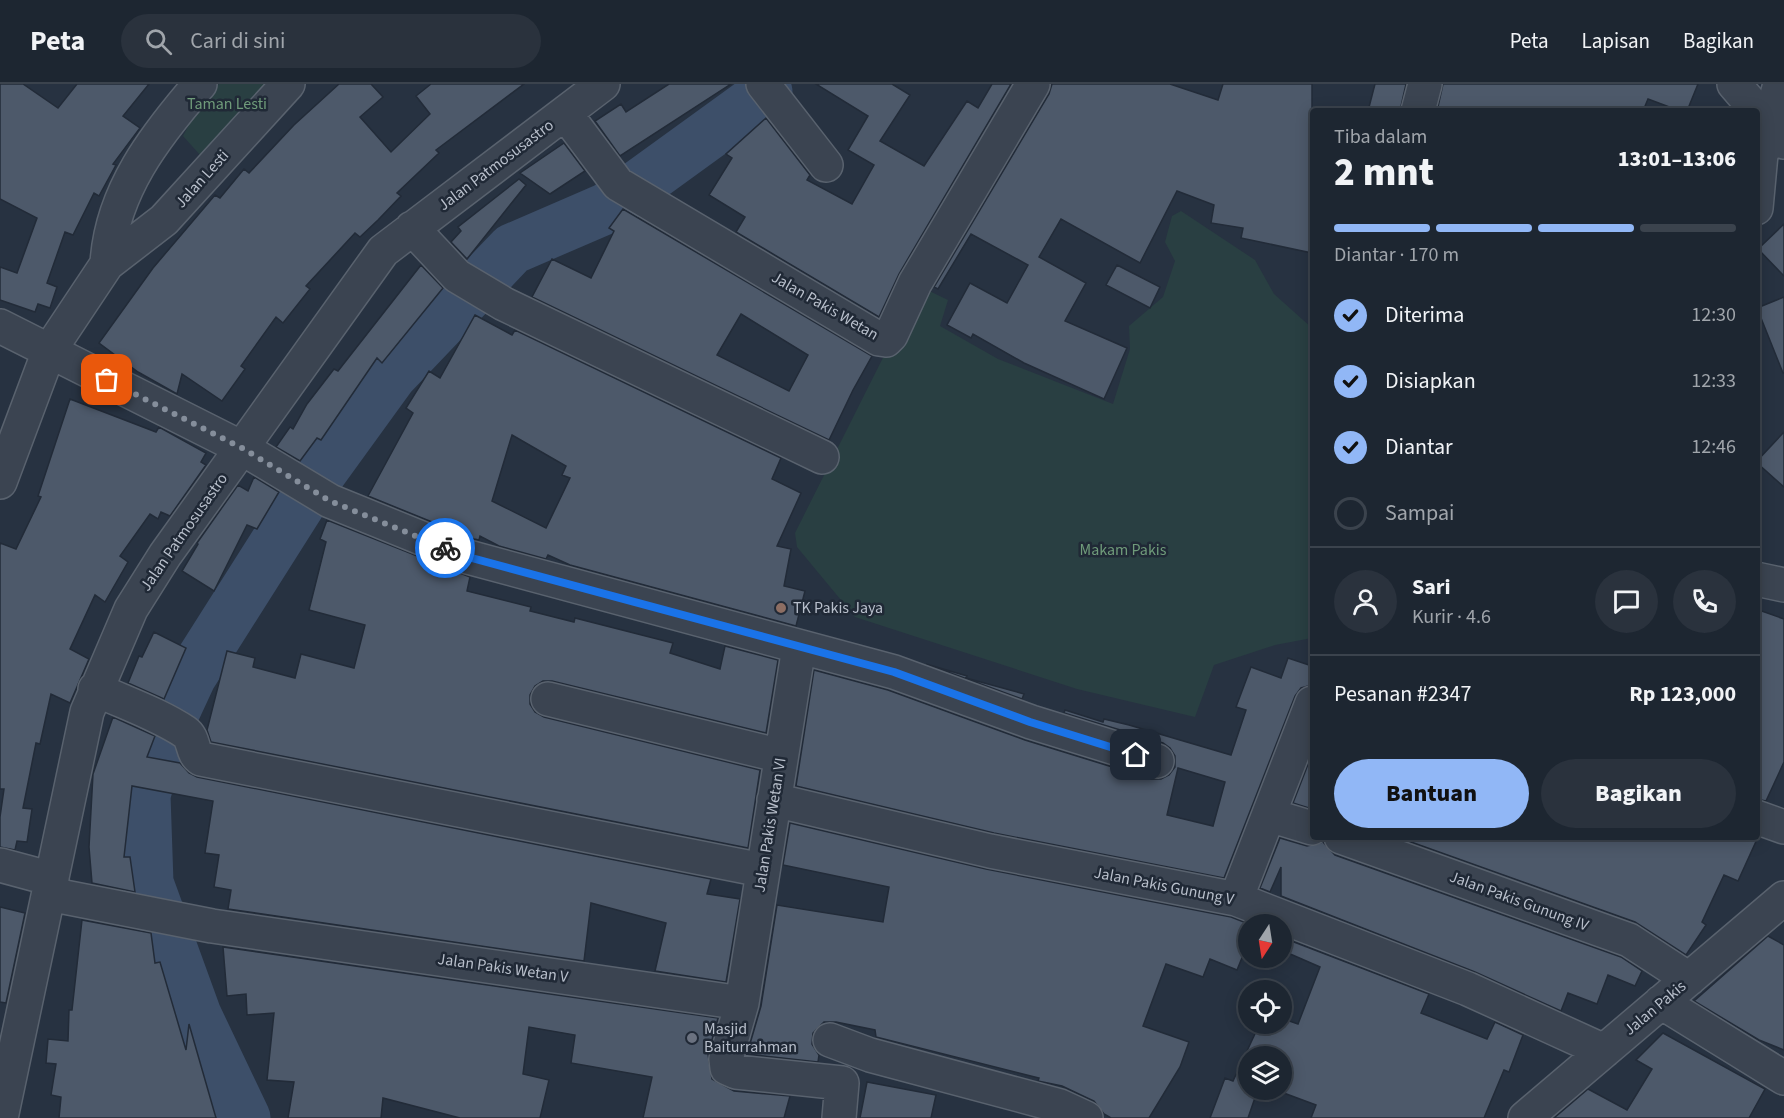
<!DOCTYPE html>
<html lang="id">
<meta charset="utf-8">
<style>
body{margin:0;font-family:"Source Sans 3",sans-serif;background:#2a323d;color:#f1f3f6;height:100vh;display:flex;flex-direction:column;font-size:22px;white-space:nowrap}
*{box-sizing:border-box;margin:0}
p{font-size:20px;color:#a0a5ab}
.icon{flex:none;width:33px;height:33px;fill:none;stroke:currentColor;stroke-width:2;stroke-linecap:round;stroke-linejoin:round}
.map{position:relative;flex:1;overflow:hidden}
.sheet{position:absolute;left:1310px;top:24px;width:450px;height:732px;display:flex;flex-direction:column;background:#1d2631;border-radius:6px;box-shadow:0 3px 15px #0003,0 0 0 2px #3b434d}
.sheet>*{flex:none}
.needle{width:39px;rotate:192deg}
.buttons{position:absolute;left:1238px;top:830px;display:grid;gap:12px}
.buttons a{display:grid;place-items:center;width:54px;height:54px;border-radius:50%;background:#1d2631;box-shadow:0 3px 15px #0003,0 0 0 2px #3b434d;font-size:30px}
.pin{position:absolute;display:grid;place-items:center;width:51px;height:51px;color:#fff;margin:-26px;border-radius:12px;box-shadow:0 3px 9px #0006}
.courier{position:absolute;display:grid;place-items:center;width:60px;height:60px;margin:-30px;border:4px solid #1a73e8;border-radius:50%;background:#fff;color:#222;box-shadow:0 2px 8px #0007}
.summary em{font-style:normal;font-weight:800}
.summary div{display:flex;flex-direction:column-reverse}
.summary{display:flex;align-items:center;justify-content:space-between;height:102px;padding:0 24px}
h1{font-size:39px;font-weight:800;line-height:45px}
.bar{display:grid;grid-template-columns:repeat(4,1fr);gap:9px 6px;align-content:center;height:72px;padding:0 24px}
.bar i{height:8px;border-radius:4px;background:#3b434d}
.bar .selected{background:#91b7f6}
.bar p{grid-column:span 4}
.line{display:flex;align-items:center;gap:15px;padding:0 24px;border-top:2px solid #3b434d}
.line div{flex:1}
.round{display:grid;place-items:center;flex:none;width:63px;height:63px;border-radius:32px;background:#2a323d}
ol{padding:0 24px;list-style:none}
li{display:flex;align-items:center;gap:18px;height:66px}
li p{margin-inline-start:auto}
li .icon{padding:6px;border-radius:50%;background:#91b7f6;color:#111;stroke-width:4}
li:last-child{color:#a0a5ab}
li i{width:33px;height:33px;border:3px solid #3b434d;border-radius:50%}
.cta{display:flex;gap:12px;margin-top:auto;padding:12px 24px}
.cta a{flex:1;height:69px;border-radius:36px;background:#91b7f6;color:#111;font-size:24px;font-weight:800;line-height:69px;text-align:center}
.cta a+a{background:#2a323d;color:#f1f3f6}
header{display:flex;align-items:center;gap:36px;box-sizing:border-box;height:84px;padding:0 30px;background:#1d2631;border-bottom:2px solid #3b434d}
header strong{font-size:28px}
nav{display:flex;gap:33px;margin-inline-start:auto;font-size:21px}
.search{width:420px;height:54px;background:#2a323d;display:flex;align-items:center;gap:15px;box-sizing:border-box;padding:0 21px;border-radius:33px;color:#a0a5ab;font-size:22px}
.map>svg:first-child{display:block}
</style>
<header>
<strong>Peta</strong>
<div class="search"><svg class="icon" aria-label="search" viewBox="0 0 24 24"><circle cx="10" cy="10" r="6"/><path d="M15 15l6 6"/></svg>Cari di sini</div>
<nav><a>Peta</a><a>Lapisan</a><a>Bagikan</a></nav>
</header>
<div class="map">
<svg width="1784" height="1034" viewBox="0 0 1784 1034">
<rect width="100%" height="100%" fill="#273241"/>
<path fill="#293f42" d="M 219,0 L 273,0 L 201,72 L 183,52 L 196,28 Z
M 1181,127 L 1255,176 L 1274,210 L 1312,244 L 1312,554 L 1275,561 L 1214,581 L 1195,633 L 1077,605 L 855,533 L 797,463 L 795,449 L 919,202 L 948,216 L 940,242 L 998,275 L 1113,320 L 1130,265 L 1129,242 L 1163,213 L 1175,177 L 1165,158 L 1172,132 Z"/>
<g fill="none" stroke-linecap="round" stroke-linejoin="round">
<path stroke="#3d4f69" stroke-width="51" d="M 245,1034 L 196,931 L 148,799 L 145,711 L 159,661 L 191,592 L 312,401 L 391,292 L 512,165 L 607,124 L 767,8"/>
</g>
<path fill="#4d596a" stroke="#222b38" stroke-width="1.5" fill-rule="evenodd" d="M 0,0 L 23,0 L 58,24 L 77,0 L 149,0 L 123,32 L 140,44 L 113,80 L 116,81 L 99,112 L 94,109 L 73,151 L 65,148 L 47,199 L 57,203 L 50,224 L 38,220 L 35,228 L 0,216 L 0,183 L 17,189 L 37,134 L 0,115 Z
M 339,0 L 371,0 L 383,13 L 360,33 L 391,68 L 430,30 L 416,12 L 431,0 L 524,0 L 436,66 L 439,69 L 397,109 L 401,112 L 378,136 L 360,153 L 355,149 L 306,202 L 310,205 L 283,239 L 276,233 L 241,282 L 245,285 L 222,317 L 182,290 L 177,310 L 138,288 L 99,259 L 153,184 L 215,111 L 220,114 L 244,85 L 249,89 L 294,41 Z
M 669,0 L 731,0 L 620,72 L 595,37 L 621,20 L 626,28 Z
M 816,0 L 892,0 L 910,11 L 880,57 L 924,82 L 967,17 L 978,24 L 992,0 L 1011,0 L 899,190 L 879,233 L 736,148 L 745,133 L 709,111 L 732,74 L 726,70 L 766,34 L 810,91 L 807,96 L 852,120 L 874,81 L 848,66 L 868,32 Z
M 1052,0 L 1170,0 L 1218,16 L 1223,0 L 1312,0 L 1312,169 L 1241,154 L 1243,144 L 1211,139 L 1214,121 L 1177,107 L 1140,179 L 1061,135 L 1039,173 L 1086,199 L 1065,237 L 1127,264 L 1104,315 L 1024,279 L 973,250 L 971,254 L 947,241 L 970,199 L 1007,219 L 1028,181 L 971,150 L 938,205 L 934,203 L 1049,10 Z
M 1375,0 L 1406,0 L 1400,27 L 1368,27 Z
M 1443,0 L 1698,0 L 1687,27 L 1680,27 L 1648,15 L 1643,27 L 1437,27 Z
M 564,59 L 585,87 L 550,110 L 520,89 Z
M 519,95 L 526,101 L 467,175 L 451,158 L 461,147 L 458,143 Z
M 623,125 L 872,272 L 853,306 L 829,356 L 532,213 L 552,175 L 591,194 L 614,147 L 609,144 ZM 741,230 L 808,271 L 789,307 L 717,271 Z
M 1784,140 L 1784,192 L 1758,165 Z
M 421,181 L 443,204 L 382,279 L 377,274 L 321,356 L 317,354 L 300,377 L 276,363 L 290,343 L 293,345 L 307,320 L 334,285 L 338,287 Z
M 1117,181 L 1160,203 L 1150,224 L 1106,201 Z
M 1784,213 L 1784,289 L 1783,289 L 1757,224 Z
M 475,231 L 512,251 L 515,246 L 781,374 L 772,395 L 801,409 L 777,462 L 791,465 L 784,502 L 805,507 L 796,542 L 570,481 L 548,471 L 546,475 L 499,462 L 480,452 L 479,456 L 474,455 L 368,412 L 413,329 L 406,324 L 429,287 L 440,294 ZM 512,351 L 566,382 L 562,391 L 570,394 L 546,444 L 492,417 Z
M 70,315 L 156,348 L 159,343 L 206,369 L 201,378 L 206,381 L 170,432 L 161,428 L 158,435 L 150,430 L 120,472 L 128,478 L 105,518 L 95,511 L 70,565 L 89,575 L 70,619 L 51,610 L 40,660 L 36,659 L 23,724 L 32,725 L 27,758 L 17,757 L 15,766 L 0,763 L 0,733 L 4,705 L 0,705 L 0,459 L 16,465 L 41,413 L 38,412 Z
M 1784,348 L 1784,403 L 1756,378 Z
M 254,393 L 279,408 L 257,445 L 247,441 L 214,507 L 182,487 L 198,460 L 197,459 L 238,401 L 248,407 Z
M 327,436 L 470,493 L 467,507 L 531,523 L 530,527 L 574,538 L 575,534 L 673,559 L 670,569 L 720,585 L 725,562 L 778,576 L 766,649 L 552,597 L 543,597 L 535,602 L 530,611 L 530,620 L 535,628 L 544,633 L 760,686 L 748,764 L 211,658 L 207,646 L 227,567 L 255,574 L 253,583 L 295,594 L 301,570 L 354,584 L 365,541 L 309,526 L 326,458 L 320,455 Z
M 1756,525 L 1784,535 L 1784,678 L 1766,717 L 1756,715 Z
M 154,548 L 186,564 L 164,615 L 128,599 L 139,572 L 142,573 Z
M 1288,574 L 1312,582 L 1312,601 L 1301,604 L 1295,612 L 1224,794 L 994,749 L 796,702 L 814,586 L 888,606 L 1025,656 L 1151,695 L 1161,695 L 1169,691 L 1175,683 L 1175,672 L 1170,664 L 1163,659 L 1064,629 L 1065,626 L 1103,638 L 1104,635 L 1129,641 L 1231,671 L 1246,626 L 1236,623 L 1251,583 L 1281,594 ZM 1178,684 L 1225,698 L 1213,742 L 1167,731 Z
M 926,580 L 967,592 L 966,594 L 1024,610 L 1022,615 Z
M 113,633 L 155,652 L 147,673 L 180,679 L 189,689 L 197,693 L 711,795 L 707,810 L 740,815 L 726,898 L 655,887 L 666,839 L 591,819 L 584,877 L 228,825 L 231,806 L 214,803 L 219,771 L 205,769 L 213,717 L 132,702 L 124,773 L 130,773 L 135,808 L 92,799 L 89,763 L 93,690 Z
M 1312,670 L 1312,725 L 1293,719 Z
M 790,739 L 986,785 L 1231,833 L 1249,840 L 1248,859 L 1237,886 L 1210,875 L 1203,893 L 1166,880 L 1143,942 L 1189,958 L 1180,983 L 1149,1034 L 1111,1034 L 1104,1030 L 1094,1017 L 1062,1002 L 1038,997 L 1039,994 L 876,953 L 875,946 L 836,938 L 824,938 L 813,949 L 812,960 L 819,971 L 818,978 L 747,970 L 761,922 L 777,821 L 883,838 L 889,803 L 783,781 Z
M 1397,753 L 1758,753 L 1738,797 L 1724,791 L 1702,838 L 1706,841 L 1686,871 L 1635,838 Z
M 1280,754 L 1307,762 L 1323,758 L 1335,771 L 1621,873 L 1642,887 L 1635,902 L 1608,891 L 1597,920 L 1568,909 L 1561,927 L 1475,888 L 1281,812 L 1281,783 L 1270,808 L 1260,804 Z
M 0,823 L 25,829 L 6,919 L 0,918 Z
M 82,836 L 151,849 L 155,879 L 160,878 L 186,966 L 189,940 L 216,1034 L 59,1034 L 61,1013 L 51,1011 L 56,980 L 46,979 L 48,955 L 68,957 L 69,926 L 72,926 Z
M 1768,852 L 1784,861 L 1784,966 L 1759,956 L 1694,917 Z
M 1281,853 L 1429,910 L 1421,929 L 1487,955 L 1495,938 L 1523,951 L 1509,988 L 1504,986 L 1484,1034 L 1311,1034 L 1316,1021 L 1273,1005 L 1281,1005 L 1281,972 L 1248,972 L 1248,1005 L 1258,1005 L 1248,1034 L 1210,1034 L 1225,994 L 1233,997 L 1260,939 L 1281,944 L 1281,934 L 1298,940 L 1320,883 L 1281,866 Z
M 223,863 L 718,934 L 708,970 L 712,995 L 734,1007 L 790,1012 L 784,1034 L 643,1034 L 652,993 L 571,979 L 575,951 L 529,943 L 523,990 L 549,996 L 540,1034 L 460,1034 L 383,1014 L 381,1034 L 288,1034 L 294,998 L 267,996 L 274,929 L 247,931 L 246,910 L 227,912 Z
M 1663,949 L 1765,1005 L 1749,1034 L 1554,1034 L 1588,1005 L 1627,1026 L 1652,985 L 1636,976 Z
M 867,998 L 936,1011 L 931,1034 L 860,1034 Z"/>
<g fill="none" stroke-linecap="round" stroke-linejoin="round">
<g stroke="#59626e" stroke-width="36">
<path id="minor" d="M 763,0 L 826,81
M 1734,0 L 1784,58
M 1418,27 L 1425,0
M 565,29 L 618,100 L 879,255 L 886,256 L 891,251 L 915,199 L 1033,0
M 1769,41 L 1780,0
M 1756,124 L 1761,70 L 1774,46
M 412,144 L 457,192 L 504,220 L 822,373
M 107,180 C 111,108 155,52 200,0
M 0,242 L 242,364 L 330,417 L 468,473 L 894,588 L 1031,638 L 1157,677
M 0,398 L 49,267 L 107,180 L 164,136 L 288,0
M 1756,495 L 1784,501
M 799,563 L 742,919 L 726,975 L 727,984 L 736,988 L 842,999 L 839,1034
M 95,605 C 125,619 158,630 185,648 C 195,655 191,669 201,675 L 762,786
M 548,615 L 781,672
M 774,716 L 990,767 L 1236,815 L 1468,905 L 1604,967
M 1269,731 L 1312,744
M 1756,733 L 1784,743
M 1341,753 L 1629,856 L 1689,895
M 0,781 L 52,795
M 49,810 L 212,842 L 742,919
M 1236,815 L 1312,619
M 1661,918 L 1784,994
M 830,956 L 870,971 L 1060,1022 L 1086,1034
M 1,1034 L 87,628 L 131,525 L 165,471 L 383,167 L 603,0
M 1525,1034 L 1784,814"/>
</g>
<use href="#minor" stroke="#3b4451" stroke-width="33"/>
</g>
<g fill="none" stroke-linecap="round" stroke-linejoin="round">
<path stroke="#858e9b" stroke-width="6" stroke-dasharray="0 10.8" d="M 107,296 L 242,364 L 330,417 L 445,464"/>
<path stroke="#1a73e8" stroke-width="8" d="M 445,464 L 468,473 L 894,588 L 1030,638 L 1136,671"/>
</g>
<circle fill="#8d6e63" stroke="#202936" stroke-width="2" cx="781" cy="524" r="6"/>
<circle fill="#6b7280" stroke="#202936" stroke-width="2" cx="692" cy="954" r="6"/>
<g text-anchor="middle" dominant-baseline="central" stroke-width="5" stroke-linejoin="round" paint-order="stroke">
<g font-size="16" fill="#6f9b7a" stroke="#202936">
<text x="227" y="20">Taman Lesti</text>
<text x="1123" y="466">Makam Pakis</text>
</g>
<g font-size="16" fill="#b8bfcb" stroke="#202936">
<text transform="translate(496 81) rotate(-37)">Jalan Patmosusastro</text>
<text transform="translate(202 95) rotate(-48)">Jalan Lesti</text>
<text transform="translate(825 222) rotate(30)">Jalan Pakis Wetan</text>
<text transform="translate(184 448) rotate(-55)">Jalan Patmosusastro</text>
<text transform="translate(770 741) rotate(-81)">Jalan Pakis Wetan VI</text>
<text transform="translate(1164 802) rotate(11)">Jalan Pakis Gunung V</text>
<text transform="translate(1519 817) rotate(20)">Jalan Pakis Gunung IV</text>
<text transform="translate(503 884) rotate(8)">Jalan Pakis Wetan V</text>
<text transform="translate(1655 924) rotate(-40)">Jalan Pakis</text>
</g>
<g font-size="16" fill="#b8bfcb" stroke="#202936" text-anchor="start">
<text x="793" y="524">TK Pakis Jaya</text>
<text x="704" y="945">Masjid<tspan x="704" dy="18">Baiturrahman</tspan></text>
</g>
</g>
</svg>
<div class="buttons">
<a><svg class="needle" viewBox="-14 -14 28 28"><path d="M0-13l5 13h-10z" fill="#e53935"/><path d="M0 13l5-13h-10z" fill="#a0a5ab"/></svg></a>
<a><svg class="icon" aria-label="locate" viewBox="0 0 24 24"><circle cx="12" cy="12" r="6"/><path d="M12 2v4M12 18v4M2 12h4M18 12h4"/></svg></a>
<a><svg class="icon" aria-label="layers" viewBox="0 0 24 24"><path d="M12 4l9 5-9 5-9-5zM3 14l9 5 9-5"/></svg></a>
</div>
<div class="pin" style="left:107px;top:296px;background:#ea580c"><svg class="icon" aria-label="bag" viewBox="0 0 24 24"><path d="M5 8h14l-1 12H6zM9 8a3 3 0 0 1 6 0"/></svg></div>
<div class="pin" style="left:1136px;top:671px;background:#1f2937"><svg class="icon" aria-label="home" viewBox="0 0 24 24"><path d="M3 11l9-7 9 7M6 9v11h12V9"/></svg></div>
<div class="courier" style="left:445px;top:464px"><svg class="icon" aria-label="bike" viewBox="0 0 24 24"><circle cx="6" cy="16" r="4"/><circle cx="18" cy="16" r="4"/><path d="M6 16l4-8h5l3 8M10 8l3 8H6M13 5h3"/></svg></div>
<section class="sheet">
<div class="summary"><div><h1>2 mnt</h1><p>Tiba dalam</p></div><em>13:01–13:06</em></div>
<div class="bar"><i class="selected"></i><i class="selected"></i><i class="selected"></i><i></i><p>Diantar · 170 m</p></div>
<ol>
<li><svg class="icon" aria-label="check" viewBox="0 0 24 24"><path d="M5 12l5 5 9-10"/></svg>Diterima<p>12:30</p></li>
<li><svg class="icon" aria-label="check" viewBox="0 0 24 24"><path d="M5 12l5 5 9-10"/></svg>Disiapkan<p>12:33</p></li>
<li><svg class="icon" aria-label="check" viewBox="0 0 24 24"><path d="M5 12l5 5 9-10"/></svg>Diantar<p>12:46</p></li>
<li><i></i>Sampai</li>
</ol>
<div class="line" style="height:108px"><a class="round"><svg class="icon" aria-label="person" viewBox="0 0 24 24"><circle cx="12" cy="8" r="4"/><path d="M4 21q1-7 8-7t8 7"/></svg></a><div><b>Sari</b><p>Kurir · 4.6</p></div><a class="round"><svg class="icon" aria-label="chat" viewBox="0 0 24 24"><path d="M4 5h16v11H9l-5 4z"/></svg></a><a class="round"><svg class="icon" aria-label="phone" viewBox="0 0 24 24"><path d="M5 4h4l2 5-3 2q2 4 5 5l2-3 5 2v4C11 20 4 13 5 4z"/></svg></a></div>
<div class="line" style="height:78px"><div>Pesanan #2347</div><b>Rp 123,000</b></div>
<div class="cta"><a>Bantuan</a><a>Bagikan</a></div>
</section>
</div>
